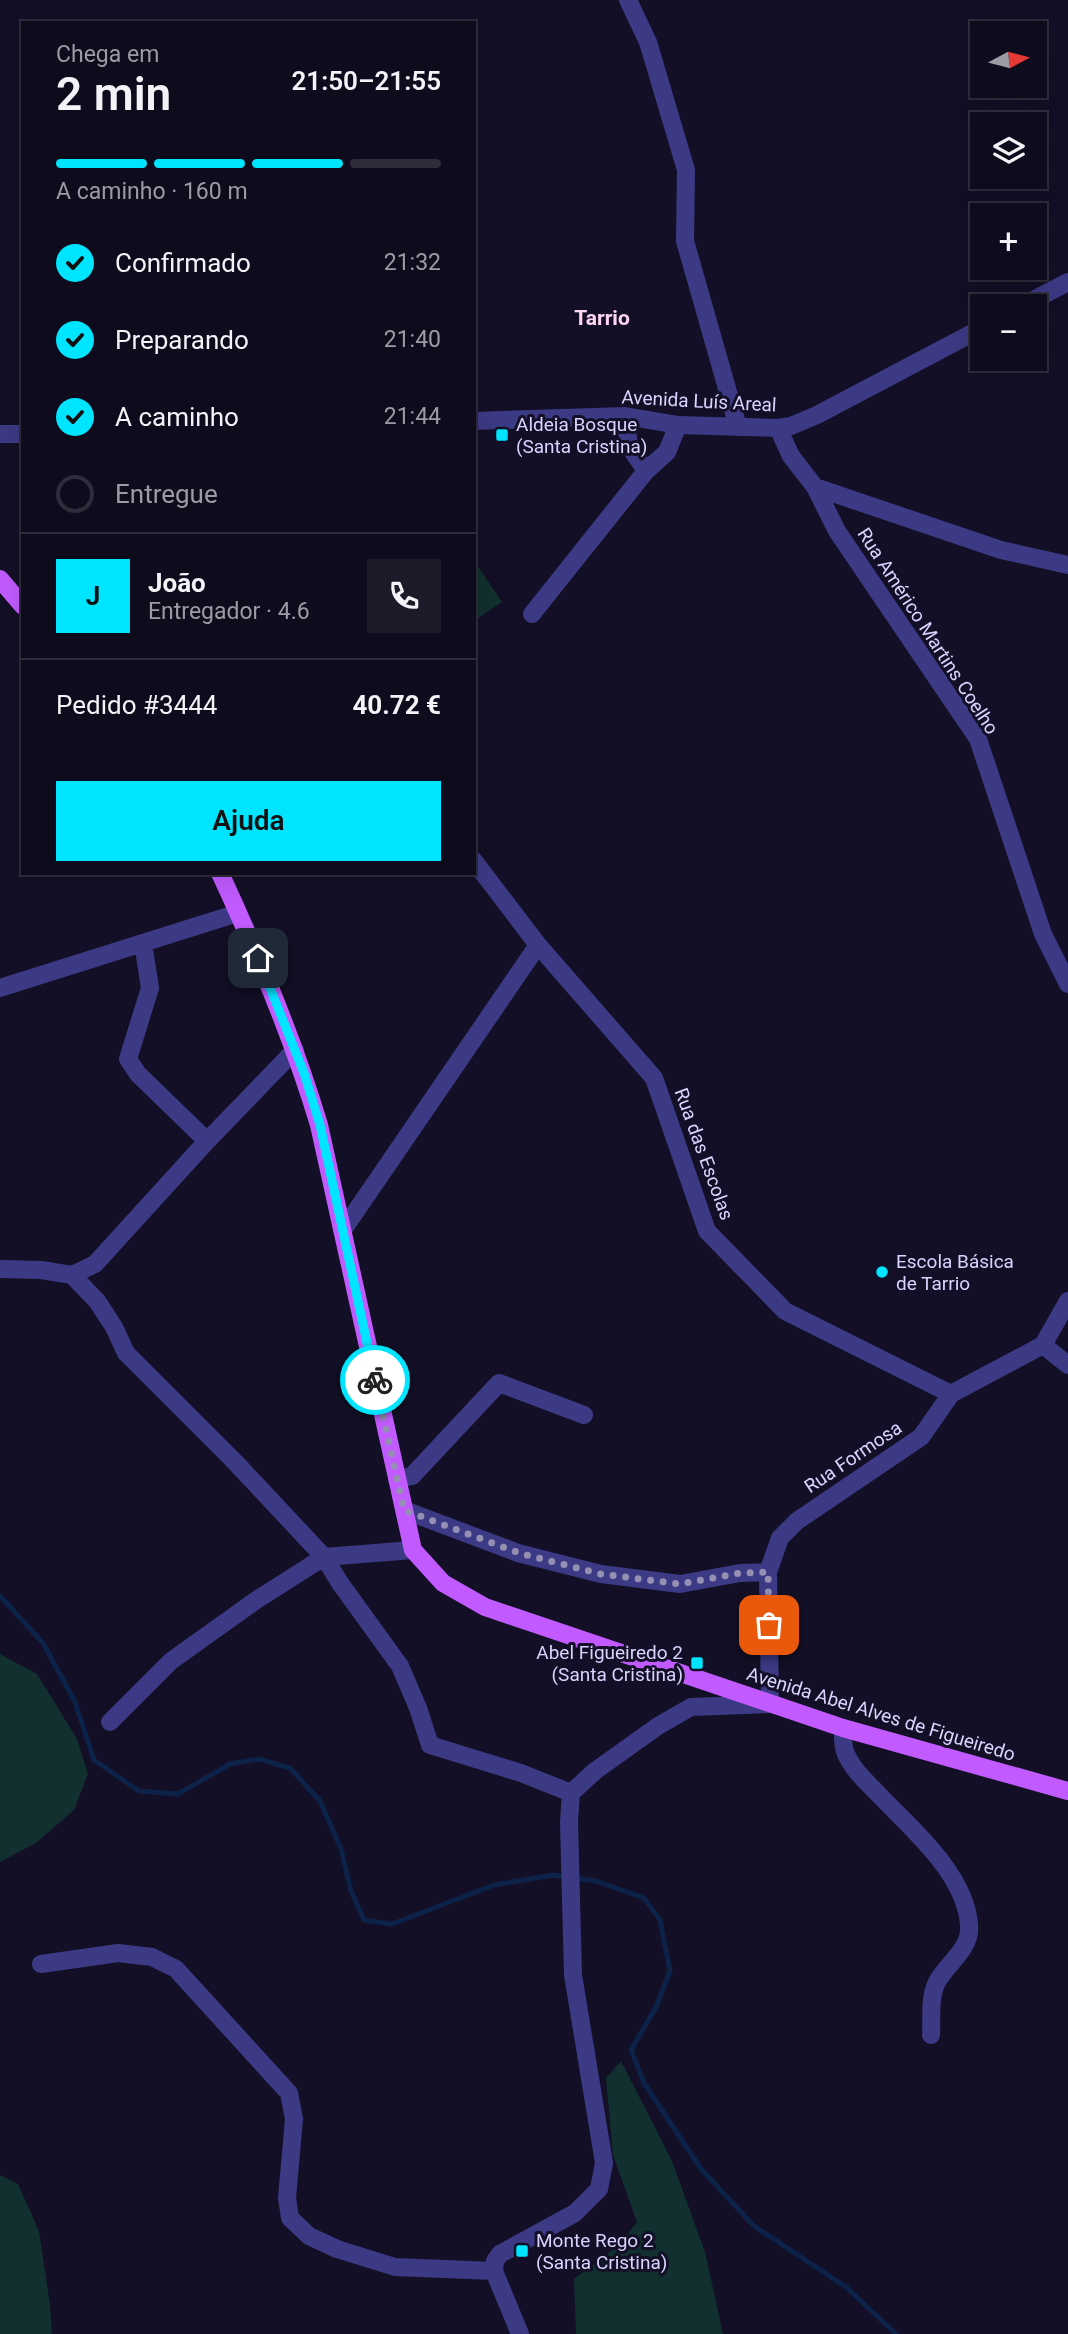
<!DOCTYPE html>
<html lang="pt">
<meta charset="utf-8">
<style>
body{margin:0;font-family:Roboto,sans-serif;background:#1c1929;color:#f1f3f6;height:100vh;display:flex;flex-direction:column;font-size:26px;white-space:nowrap}
*{box-sizing:border-box;margin:0}
p{font-size:23px;color:#9b9ba3}
.icon{flex:none;width:38px;height:38px;fill:none;stroke:currentColor;stroke-width:2;stroke-linecap:round;stroke-linejoin:round}
.map{position:relative;flex:1;overflow:hidden}
.panel{position:absolute;left:21px;top:21px;width:455px;height:854px;display:flex;flex-direction:column;background:#0e0b1c;border-radius:0px;box-shadow:0 7px 28px #0002,0 0 0 2px #2e2b3b}
.panel>*{flex:none}
.needle{width:46px;rotate:83deg}
.tools{position:absolute;left:970px;top:21px;display:grid;gap:14px}
.tools a{display:grid;place-items:center;width:77px;height:77px;border-radius:0px;background:#0e0b1c;box-shadow:0 7px 28px #0002,0 0 0 2px #2e2b3b;font-size:35px}
.pin{position:absolute;display:grid;place-items:center;width:60px;height:60px;color:#fff;margin:-30px;border-radius:14px;box-shadow:0 4px 10px #0006}
.courier{position:absolute;display:grid;place-items:center;width:70px;height:70px;margin:-35px;border:5px solid #00e5ff;border-radius:50%;background:#fff;color:#222;box-shadow:0 2px 9px #0007}
.head em{font-style:normal;font-weight:600}
.head div{display:flex;flex-direction:column-reverse}
.head{display:flex;align-items:center;justify-content:space-between;height:119px;padding:0 35px}
h1{font-size:46px;font-weight:600;line-height:52px}
.bar{display:grid;grid-template-columns:repeat(4,1fr);gap:10px 7px;align-content:center;height:84px;padding:0 35px}
.bar i{height:9px;border-radius:5px;background:#2e2b3b}
.bar .active{background:#00e5ff}
.bar p{grid-column:span 4}
.line{display:flex;align-items:center;gap:18px;padding:0 35px;border-top:2px solid #2e2b3b}
.line div{flex:1}
.round{display:grid;place-items:center;flex:none;width:74px;height:74px;border-radius:0px;background:#1c1929}
ol{padding:0 35px;list-style:none}
li{display:flex;align-items:center;gap:21px;height:77px}
li p{margin-inline-start:auto}
li .icon{padding:7px;border-radius:50%;background:#00e5ff;color:#111;stroke-width:4}
li:last-child{color:#9b9ba3}
li i{width:38px;height:38px;border:4px solid #2e2b3b;border-radius:50%}
.button{display:flex;gap:14px;margin-top:auto;padding:14px 35px}
.button a{flex:1;height:80px;border-radius:0px;background:#00e5ff;color:#111;font-size:28px;font-weight:600;line-height:80px;text-align:center}
.map>svg:first-child{display:block}
</style>
<div class="map">
<svg width="1068" height="2334" viewBox="0 0 1068 2334">
<rect width="100%" height="100%" fill="#130f26"/>
<path fill="#12302f" d="M 475,562 L 502,602 L 474,621 L 474,563 Z
M 0,1654 L 37,1674 L 77,1739 L 88,1774 L 74,1810 L 36,1843 L 0,1862 Z
M 621,2061 L 672,2161 L 705,2252 L 723,2334 L 576,2334 L 574,2279 L 620,2244 L 637,2222 L 613,2155 L 606,2078 Z
M 0,2175 L 18,2184 L 39,2231 L 50,2305 L 52,2334 L 0,2334 Z"/>
<g fill="none" stroke-linecap="round" stroke-linejoin="round">
<path stroke="#0c2248" stroke-width="5" d="M 0,1596 L 43,1643 L 75,1702 L 94,1760 L 139,1791 L 178,1794 L 230,1764 L 259,1759 L 290,1768 L 320,1801 L 341,1849 L 351,1891 L 364,1920 L 392,1924 L 494,1885 L 553,1875 L 596,1881 L 644,1898 L 660,1920 L 670,1971 L 656,2007 L 631,2050 L 644,2083 L 701,2169 L 754,2226 L 846,2287 L 896,2334"/>
<path stroke="#3d3a85" stroke-width="18" d="M 628,0 L 648,42 L 686,170 L 685,241 L 738,427
M 1022,306 L 1068,282
M 625,416 L 629,446 L 646,471
M 474,421 L 625,416 L 678,425 L 778,428 L 791,426 L 817,415 L 982,328
M 778,428 L 791,456 L 815,487 L 837,531 L 978,739 L 1043,934 L 1068,984
M 0,434 L 23,434
M 815,487 L 1001,550 L 1068,565
M 532,614 L 646,471 L 667,452 L 678,425
M 474,861 L 538,945 L 654,1078 L 707,1231 L 785,1311 L 951,1394
M 143,943 L 150,988 L 128,1059 L 138,1074 L 207,1141
M 0,988 L 238,913
M 343,1230 L 538,945
M 0,1269 L 41,1270 L 72,1275 L 95,1264 L 207,1141 L 295,1050
M 72,1275 L 97,1301 L 114,1327 L 126,1353 L 236,1463 L 324,1557 L 340,1583 L 400,1666 L 418,1708 L 430,1745 L 521,1773 L 571,1793
M 1043,1345 L 1068,1365
M 397,1479 L 412,1476 L 499,1383 L 584,1415
M 404,1510 L 518,1553 L 601,1574 L 680,1584 L 740,1573 L 768,1572
M 110,1722 L 171,1661 L 255,1601 L 324,1557 L 413,1550
M 843,1728 C 843,1737 842,1745 846,1754 C 854,1772 870,1785 883,1799 C 915,1832 965,1875 969,1924 C 972,1949 947,1963 937,1982 C 929,1997 932,2020 931,2035
M 41,1964 L 118,1953 L 152,1957 L 176,1969 L 289,2093 L 294,2119 L 287,2198 L 290,2218 L 309,2236 L 337,2249 L 395,2267 L 494,2271
M 520,2334 L 494,2271 L 495,2261 L 500,2254 L 575,2213 L 599,2189 L 604,2163 L 573,1975 L 569,1822 L 571,1793 L 595,1771 L 658,1726 L 691,1707 L 770,1704 L 768,1572 L 780,1538 L 797,1521 L 921,1437 L 951,1394 L 1043,1345 L 1068,1301"/>
<path stroke="#c25bff" stroke-width="18" d="M 0,579 L 23,606
M 220,873 C 258,955 293,1038 319,1125 L 413,1550 L 443,1583 L 485,1607 L 843,1728 L 1068,1791"/>
</g>
<g fill="none" stroke-linecap="round" stroke-linejoin="round">
<path stroke="#948fb3" stroke-width="7" stroke-dasharray="0 12.6" d="M 375,1380 L 404,1510 L 519,1553 L 601,1574 L 680,1584 L 740,1573 L 768,1572 L 769,1625"/>
<path stroke="#00e5ff" stroke-width="9" d="M 258,958 L 304,1073 L 320,1125 L 375,1380"/>
</g>
<g fill="#00e5ff" stroke="#130f26" stroke-width="2.5">
<rect x="495" y="428" width="14" height="14" rx="3.5"/>
<circle cx="882" cy="1272" r="7"/>
<rect x="690" y="1656" width="14" height="14" rx="3.5"/>
<rect x="515" y="2244" width="14" height="14" rx="3.5"/>
</g>
<g text-anchor="middle" dominant-baseline="central" stroke-width="6" stroke-linejoin="round" paint-order="stroke">
<g font-size="19" fill="#d9d4ff" stroke="#130f26">
<text transform="translate(699 401) rotate(3)">Avenida Luís Areal</text>
<text transform="translate(928 631) rotate(57)">Rua Américo Martins Coelho</text>
<text transform="translate(704 1154) rotate(70)">Rua das Escolas</text>
<text transform="translate(853 1457) rotate(-34)">Rua Formosa</text>
<text transform="translate(881 1714) rotate(17)">Avenida Abel Alves de Figueiredo</text>
</g>
<g font-size="19" fill="#d9d4ff" stroke="#130f26" text-anchor="start">
<text x="516" y="424">Aldeia Bosque<tspan x="516" dy="22">(Santa Cristina)</tspan></text>
<text x="896" y="1261">Escola Básica<tspan x="896" dy="22">de Tarrio</tspan></text>
<text x="683" y="1652" text-anchor="end">Abel Figueiredo 2<tspan x="683" dy="22">(Santa Cristina)</tspan></text>
<text x="536" y="2240">Monte Rego 2<tspan x="536" dy="22">(Santa Cristina)</tspan></text>
</g>
<g font-size="21" font-weight="bold" fill="#ffd6f0" stroke="#130f26">
<text x="602" y="318">Tarrio</text>
</g>
</g>
</svg>
<div class="tools">
<a><svg class="needle" viewBox="-14 -14 28 28"><path d="M0-13l5 13h-10z" fill="#e53935"/><path d="M0 13l5-13h-10z" fill="#9b9ba3"/></svg></a>
<a><svg class="icon" aria-label="layers" viewBox="0 0 24 24"><path d="M12 4l9 5-9 5-9-5zM3 14l9 5 9-5"/></svg></a>
<a>+</a>
<a>−</a>
</div>
<div class="pin" style="left:769px;top:1625px;background:#ea580c"><svg class="icon" aria-label="bag" viewBox="0 0 24 24"><path d="M5 8h14l-1 12H6zM9 8a3 3 0 0 1 6 0"/></svg></div>
<div class="pin" style="left:258px;top:958px;background:#1f2937"><svg class="icon" aria-label="home" viewBox="0 0 24 24"><path d="M3 11l9-7 9 7M6 9v11h12V9"/></svg></div>
<div class="courier" style="left:375px;top:1380px"><svg class="icon" aria-label="bike" viewBox="0 0 24 24"><circle cx="6" cy="16" r="4"/><circle cx="18" cy="16" r="4"/><path d="M6 16l4-8h5l3 8M10 8l3 8H6M13 5h3"/></svg></div>
<section class="panel">
<div class="head"><div><h1>2 min</h1><p>Chega em</p></div><em>21:50–21:55</em></div>
<div class="bar"><i class="active"></i><i class="active"></i><i class="active"></i><i></i><p>A caminho · 160 m</p></div>
<ol>
<li><svg class="icon" aria-label="check" viewBox="0 0 24 24"><path d="M5 12l5 5 9-10"/></svg>Confirmado<p>21:32</p></li>
<li><svg class="icon" aria-label="check" viewBox="0 0 24 24"><path d="M5 12l5 5 9-10"/></svg>Preparando<p>21:40</p></li>
<li><svg class="icon" aria-label="check" viewBox="0 0 24 24"><path d="M5 12l5 5 9-10"/></svg>A caminho<p>21:44</p></li>
<li><i></i>Entregue</li>
</ol>
<div class="line" style="height:126px"><b class="round" style="background:#00e5ff;color:#111">J</b><div><b>João</b><p>Entregador · 4.6</p></div><a class="round"><svg class="icon" aria-label="phone" viewBox="0 0 24 24"><path d="M5 4h4l2 5-3 2q2 4 5 5l2-3 5 2v4C11 20 4 13 5 4z"/></svg></a></div>
<div class="line" style="height:91px"><div>Pedido #3444</div><b>40.72 €</b></div>
<div class="button"><a>Ajuda</a></div>
</section>
</div>
